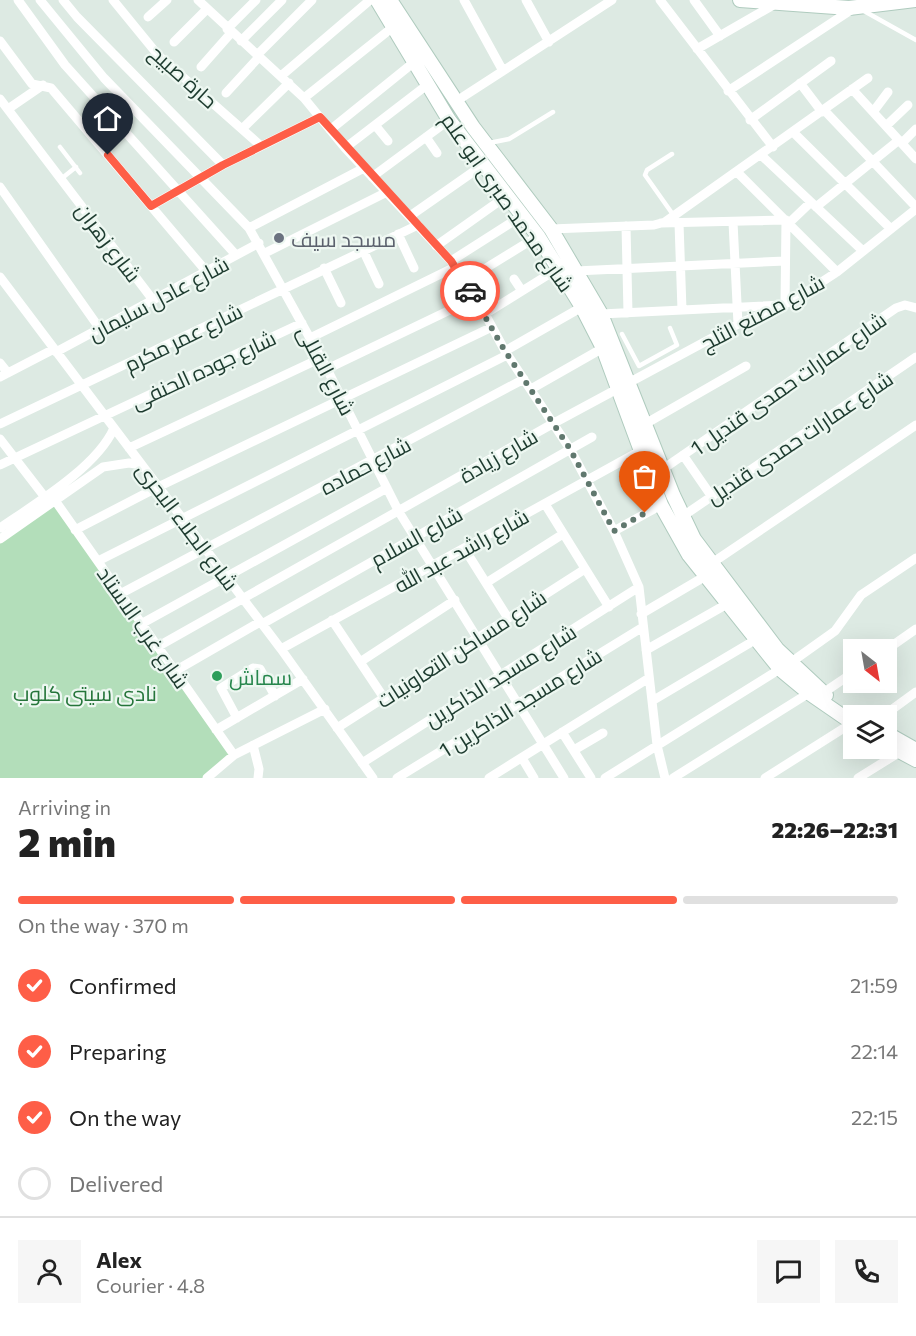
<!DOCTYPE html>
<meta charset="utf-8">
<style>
body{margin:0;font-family:Commissioner,Cairo,sans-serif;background:#f6f6f6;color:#222;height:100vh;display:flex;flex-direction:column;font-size:22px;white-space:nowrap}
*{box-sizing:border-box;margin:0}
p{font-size:20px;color:#767676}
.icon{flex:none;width:33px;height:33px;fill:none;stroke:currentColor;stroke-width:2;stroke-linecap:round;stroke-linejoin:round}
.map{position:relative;height:778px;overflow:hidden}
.panel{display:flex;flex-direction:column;background:#fff;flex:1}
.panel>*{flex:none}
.needle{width:39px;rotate:149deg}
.controls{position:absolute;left:843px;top:639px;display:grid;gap:12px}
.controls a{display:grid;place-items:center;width:54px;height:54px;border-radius:0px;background:#fff;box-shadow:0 6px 24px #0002;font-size:30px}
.pin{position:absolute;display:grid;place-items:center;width:51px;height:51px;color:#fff;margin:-62px -26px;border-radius:50% 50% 50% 0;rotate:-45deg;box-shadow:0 0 6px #0007}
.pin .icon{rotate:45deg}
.courier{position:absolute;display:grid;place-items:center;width:60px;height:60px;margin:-30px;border:4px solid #fe5e47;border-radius:50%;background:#fff;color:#222;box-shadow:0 2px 8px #0007}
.summary em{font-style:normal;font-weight:800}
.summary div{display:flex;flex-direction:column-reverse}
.summary{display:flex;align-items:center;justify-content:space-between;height:102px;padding:0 18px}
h1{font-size:39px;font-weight:800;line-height:45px}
.bar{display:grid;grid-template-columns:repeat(4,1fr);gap:9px 6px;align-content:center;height:72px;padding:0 18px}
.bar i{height:8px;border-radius:4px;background:#e0e0e0}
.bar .current{background:#fe5e47}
.bar p{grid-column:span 4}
.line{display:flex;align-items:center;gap:15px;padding:0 18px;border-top:2px solid #e0e0e0}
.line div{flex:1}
.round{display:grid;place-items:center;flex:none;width:63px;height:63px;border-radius:0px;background:#f6f6f6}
ol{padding:0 18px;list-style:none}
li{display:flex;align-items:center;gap:18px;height:66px}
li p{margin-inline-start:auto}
li .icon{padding:6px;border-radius:50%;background:#fe5e47;color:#fff;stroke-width:4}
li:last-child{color:#767676}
li i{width:33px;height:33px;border:3px solid #e0e0e0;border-radius:50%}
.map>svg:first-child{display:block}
</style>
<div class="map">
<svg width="916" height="778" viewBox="0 0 916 778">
<rect width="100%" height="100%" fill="#ddeae3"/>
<path fill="#b3deba" d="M 54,499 L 234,755 L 207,778 L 0,778 L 0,534 Z"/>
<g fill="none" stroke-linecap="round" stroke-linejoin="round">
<g stroke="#afcbbe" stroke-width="16">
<path id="secondary" d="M 377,0 L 449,120 L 538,236 L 582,307 L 603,348 L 661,505 L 689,555 L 780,669 L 809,693 L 854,724
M 390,0 L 473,127 L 551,229 L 601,314 L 673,495 L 694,539 L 777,649 L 826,695
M 740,0 L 849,8 L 915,0
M 886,733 L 916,750
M 886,744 L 916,760"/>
</g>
<path stroke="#fff" stroke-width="4.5" d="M 864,11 L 916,40
M 489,143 L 509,139 L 553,112
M 60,147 L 80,173
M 672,154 L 647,170 L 645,175 L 674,216
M 61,179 L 76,167
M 622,334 L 639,366 L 677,345 L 670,328"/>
<path stroke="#fff" stroke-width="9" d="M 18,0 L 65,65 L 236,255
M 40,0 L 104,78 L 249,228 L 327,369 L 399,512 L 564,778
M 63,0 L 77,17 L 223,165
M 113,0 L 158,55 L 261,146
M 198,0 L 304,98 L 345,148 L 451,261 L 485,314 L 505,351 L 570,449 L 614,531 L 639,587 L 657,745 L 665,778
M 464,0 L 503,71
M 526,0 L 549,42
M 660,0 L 773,147
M 694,0 L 720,36
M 148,17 L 167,0
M 227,29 L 256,0
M 0,41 L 32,84 L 51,88 L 206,271
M 241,41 L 282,0
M 174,42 L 207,9
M 697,49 L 775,4
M 257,55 L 312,0
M 201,67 L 231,33
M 281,76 L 370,0
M 800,83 L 822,112
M 852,89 L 916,159
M 728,91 L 854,8
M 226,93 L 259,57
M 304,98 L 393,27
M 0,99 L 153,300
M 455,102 L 612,0
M 8,109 L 43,85
M 824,110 L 916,207
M 873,112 L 888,92
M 750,120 L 831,61
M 375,125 L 388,141
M 886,126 L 908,105
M 242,129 L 289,83
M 330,130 L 413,63
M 793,132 L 891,229
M 426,137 L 437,153
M 902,143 L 916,129
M 345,148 L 427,85
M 761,155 L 863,251
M 737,172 L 837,272
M 372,177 L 449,120
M 0,187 L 100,329
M 151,206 L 223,165 L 320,117
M 816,207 L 899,140
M 410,216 L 483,165
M 733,222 L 738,324
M 679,223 L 682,310
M 789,223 L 811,202
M 626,226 L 628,313
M 249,228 L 364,168
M 551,229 L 654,225 L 665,222 L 868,78
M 398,234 L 414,268
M 436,246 L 508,195
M 363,250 L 379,284
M 265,253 L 387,192
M 451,261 L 523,215
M 324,268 L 341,303
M 576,271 L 785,261
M 0,277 L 281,649 L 373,778
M 514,279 L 522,291
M 465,281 L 538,236
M 485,314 L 559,268
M 601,314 L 785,305 L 786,220 L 661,223
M 310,338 L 455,267
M 505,351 L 582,307
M 56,352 L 259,243
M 0,363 L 8,373
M 327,369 L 475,298
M 0,377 L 54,349
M 531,389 L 603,348
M 0,424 L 418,225
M 645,424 L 746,366
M 0,439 L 44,496
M 129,448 L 321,358
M 683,455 L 712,497
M 0,465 L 302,323
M 663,469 L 896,308 L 905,305 L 916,308
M 54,499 L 234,755
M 545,504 L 609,607
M 683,516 L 916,357
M 0,528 C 35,504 97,467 114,428
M 75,530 L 158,487 L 492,327
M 614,531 L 661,505
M 0,539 L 103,467 L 129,463 L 142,465
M 464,548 L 508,618
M 98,561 L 507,355
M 712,563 L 916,425
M 486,583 L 563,534
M 120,594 L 524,379
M 641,614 L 704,577
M 332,620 L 384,698
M 141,624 L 387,488
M 262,624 L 592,437
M 157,647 L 554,423 L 738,324 L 794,300 L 837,272 L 916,209
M 281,649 L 640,451
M 646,650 L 727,604
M 886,650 L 916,629
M 360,662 L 455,600
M 790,663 L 835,631 L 861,595 L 916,558
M 175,671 L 260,622
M 823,693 L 854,672
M 652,701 L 755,640
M 883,716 L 916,692
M 237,718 L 221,688 L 253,668 L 260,669 L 275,696
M 337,728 L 585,569
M 216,730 L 303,679
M 562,732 L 591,778
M 253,745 L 259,769 L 258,778
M 574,750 L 603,733
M 522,758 L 534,778
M 362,763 L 639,587
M 207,778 L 234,755 L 325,709
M 397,778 L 643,627
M 489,778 L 649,678
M 605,778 L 780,669
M 673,778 L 809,693
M 765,778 L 852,723
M 858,778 L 900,752"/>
<use href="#secondary" stroke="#fff" stroke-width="14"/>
</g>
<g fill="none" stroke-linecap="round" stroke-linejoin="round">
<path stroke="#60786e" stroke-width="6" stroke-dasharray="0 10.8" d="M 470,291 L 505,351 L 570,449 L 614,531 L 645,513"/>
<path stroke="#fe5e47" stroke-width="8" d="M 108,155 L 151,206 L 223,165 L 320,117 L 451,261 L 470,291"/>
</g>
<circle fill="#6b7280" stroke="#edf7f1" stroke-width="2" cx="279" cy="238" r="6"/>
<circle fill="#2e9e5b" stroke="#edf7f1" stroke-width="2" cx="217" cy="676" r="6"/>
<g text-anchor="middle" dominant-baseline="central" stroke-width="4.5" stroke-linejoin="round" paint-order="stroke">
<g font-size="21" fill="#1d3b2f" stroke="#edf7f1">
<text transform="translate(184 76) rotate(42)">حارة صبيح</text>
<text transform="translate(508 202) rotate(55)">شارع محمد صبرى ابو علم</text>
<text transform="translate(109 242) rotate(53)">شارع زهران</text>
<text transform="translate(158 298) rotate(-28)">شارع عادل سليمان</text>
<text transform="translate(762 312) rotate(-28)">شارع مصنع الثلج</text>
<text transform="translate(183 337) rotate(-26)">شارع عمر مكرم</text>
<text transform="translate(203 369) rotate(-25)">شارع جوده الحنفى</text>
<text transform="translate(327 370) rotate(62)">شارع القللى</text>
<text transform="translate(788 383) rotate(-35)">شارع عمارات حمدى قنديل 1</text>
<text transform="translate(799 437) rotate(-34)">شارع عمارات حمدى قنديل</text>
<text transform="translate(498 455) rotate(-30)">شارع زيادة</text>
<text transform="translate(365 465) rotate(-28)">شارع حماده</text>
<text transform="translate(188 526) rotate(53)">شارع الجلاء البحرى</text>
<text transform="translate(416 536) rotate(-29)">شارع السلام</text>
<text transform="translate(461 550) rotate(-29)">شارع راشد عبد الله</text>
<text transform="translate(144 627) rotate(55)">شارع غرب الاستاد</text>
<text transform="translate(461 648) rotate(-33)">شارع مساكن التعاونيات</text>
<text transform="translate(500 675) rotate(-32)">شارع مسجد الذاكرين</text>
<text transform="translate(520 702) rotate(-32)">شارع مسجد الذاكرين 1</text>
</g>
<g font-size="21" fill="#5b616d" stroke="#edf7f1" text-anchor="start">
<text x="291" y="238">مسجد سيف</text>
</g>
<g font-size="21" fill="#27864d" stroke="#edf7f1" text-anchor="start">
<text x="229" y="676">سماش</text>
</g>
<g font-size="21" fill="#25753a" stroke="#edf7f1">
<text x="85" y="692">نادى سيتى كلوب</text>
</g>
</g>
</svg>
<div class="controls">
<a><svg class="needle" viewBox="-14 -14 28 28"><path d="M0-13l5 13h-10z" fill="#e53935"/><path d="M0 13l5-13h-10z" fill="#767676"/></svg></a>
<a><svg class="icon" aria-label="layers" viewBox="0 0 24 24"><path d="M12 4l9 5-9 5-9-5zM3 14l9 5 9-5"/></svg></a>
</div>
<div class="pin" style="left:645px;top:513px;background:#ea580c"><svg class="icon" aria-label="bag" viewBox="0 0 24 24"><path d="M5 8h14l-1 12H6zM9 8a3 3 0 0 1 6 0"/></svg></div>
<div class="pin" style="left:108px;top:155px;background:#1f2937"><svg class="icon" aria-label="home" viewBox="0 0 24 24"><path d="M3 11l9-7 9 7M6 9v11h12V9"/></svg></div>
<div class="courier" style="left:470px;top:291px"><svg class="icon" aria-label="car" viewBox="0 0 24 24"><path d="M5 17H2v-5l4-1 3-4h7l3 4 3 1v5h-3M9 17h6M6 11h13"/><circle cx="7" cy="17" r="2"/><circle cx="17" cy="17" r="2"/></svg></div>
</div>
<section class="panel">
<div class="summary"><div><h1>2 min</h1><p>Arriving in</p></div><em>22:26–22:31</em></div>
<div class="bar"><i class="current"></i><i class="current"></i><i class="current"></i><i></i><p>On the way · 370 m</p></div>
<ol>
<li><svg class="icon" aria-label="check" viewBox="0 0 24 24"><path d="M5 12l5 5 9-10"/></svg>Confirmed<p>21:59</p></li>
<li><svg class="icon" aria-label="check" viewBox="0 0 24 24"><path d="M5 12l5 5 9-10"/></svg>Preparing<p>22:14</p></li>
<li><svg class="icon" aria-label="check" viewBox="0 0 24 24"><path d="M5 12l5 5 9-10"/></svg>On the way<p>22:15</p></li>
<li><i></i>Delivered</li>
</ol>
<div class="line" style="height:108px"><a class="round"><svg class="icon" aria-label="person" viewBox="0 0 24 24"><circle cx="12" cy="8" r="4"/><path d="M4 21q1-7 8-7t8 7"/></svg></a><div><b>Alex</b><p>Courier · 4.8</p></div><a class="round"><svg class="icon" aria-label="chat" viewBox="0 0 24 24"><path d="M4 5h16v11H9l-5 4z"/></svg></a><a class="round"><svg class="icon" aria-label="phone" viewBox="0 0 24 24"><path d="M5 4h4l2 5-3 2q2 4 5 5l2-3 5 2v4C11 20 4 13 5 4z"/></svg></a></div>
</section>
